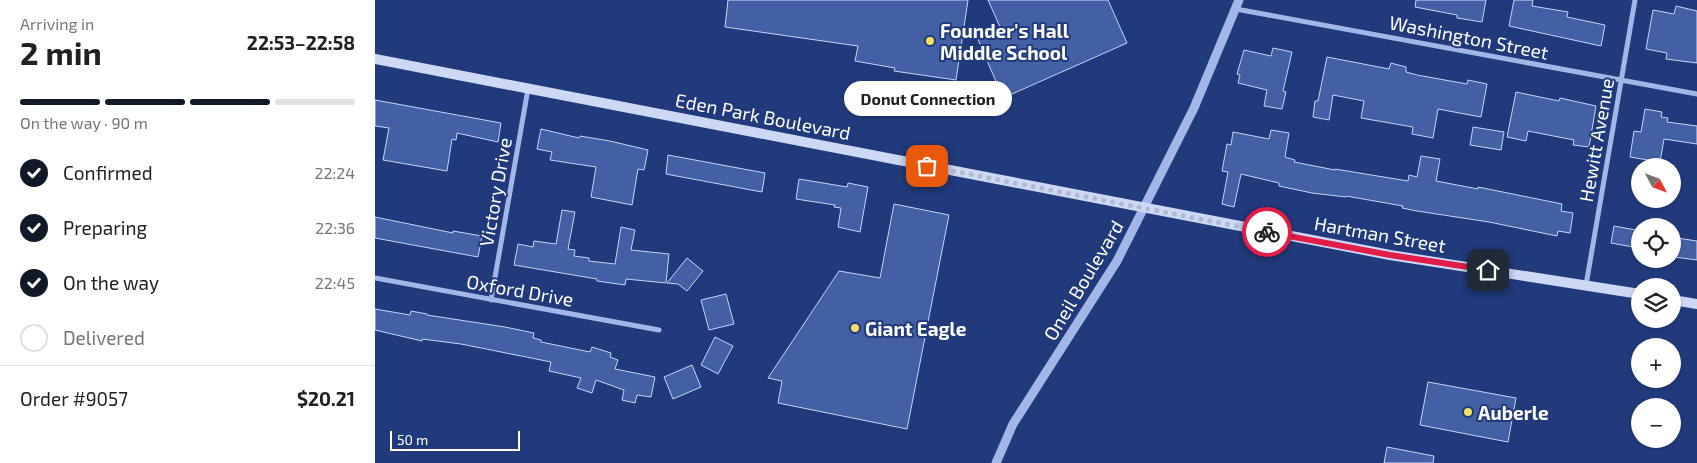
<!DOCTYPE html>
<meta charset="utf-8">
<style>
body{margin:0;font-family:"Exo 2",sans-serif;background:#f6f6f6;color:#202124;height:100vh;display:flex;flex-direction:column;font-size:19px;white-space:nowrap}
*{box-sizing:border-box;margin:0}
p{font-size:16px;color:#757577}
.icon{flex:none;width:28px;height:28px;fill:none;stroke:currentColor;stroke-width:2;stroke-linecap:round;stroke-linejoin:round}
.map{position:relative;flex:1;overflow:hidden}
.side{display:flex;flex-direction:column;background:#fff;width:375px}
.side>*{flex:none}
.needle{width:32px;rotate:131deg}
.buttons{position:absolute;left:1256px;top:158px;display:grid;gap:10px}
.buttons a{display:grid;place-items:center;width:50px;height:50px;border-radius:50%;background:#fff;box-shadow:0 1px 4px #0004;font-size:25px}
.scale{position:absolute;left:15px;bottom:12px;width:130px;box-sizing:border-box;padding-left:5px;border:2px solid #fff;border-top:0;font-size:14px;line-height:18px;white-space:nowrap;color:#fff;-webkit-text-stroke:4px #203a7c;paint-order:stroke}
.pin{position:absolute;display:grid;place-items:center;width:42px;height:42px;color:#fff;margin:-21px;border-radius:10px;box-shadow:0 2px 8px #0006}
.courier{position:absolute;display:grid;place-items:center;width:50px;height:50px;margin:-25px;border:4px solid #e11d48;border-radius:50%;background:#fff;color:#222;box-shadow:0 1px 6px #0007}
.bubble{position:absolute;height:35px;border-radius:18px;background:#fff;box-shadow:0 1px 4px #0004;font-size:16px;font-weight:700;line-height:35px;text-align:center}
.overview em{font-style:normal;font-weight:700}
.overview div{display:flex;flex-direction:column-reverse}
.overview{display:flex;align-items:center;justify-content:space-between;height:85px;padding:0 20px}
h1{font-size:32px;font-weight:700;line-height:38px}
.bar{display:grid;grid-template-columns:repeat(4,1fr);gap:8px 5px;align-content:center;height:60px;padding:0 20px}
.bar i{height:6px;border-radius:4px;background:#e0e0e0}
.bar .current{background:#111827}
.bar p{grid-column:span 4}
.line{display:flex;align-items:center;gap:12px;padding:0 20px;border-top:1px solid #e0e0e0}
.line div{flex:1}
ol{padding:0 20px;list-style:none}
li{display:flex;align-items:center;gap:15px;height:55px}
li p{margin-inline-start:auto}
li .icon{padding:5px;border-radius:50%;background:#111827;color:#fff;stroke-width:4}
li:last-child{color:#757577}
li i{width:28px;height:28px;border:2px solid #e0e0e0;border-radius:50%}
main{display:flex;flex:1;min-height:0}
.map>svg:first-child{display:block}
</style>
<main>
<section class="side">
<div class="overview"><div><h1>2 min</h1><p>Arriving in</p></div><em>22:53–22:58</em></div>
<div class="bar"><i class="current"></i><i class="current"></i><i class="current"></i><i></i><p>On the way · 90 m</p></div>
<ol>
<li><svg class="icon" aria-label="check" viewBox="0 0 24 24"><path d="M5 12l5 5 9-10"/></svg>Confirmed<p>22:24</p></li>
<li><svg class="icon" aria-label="check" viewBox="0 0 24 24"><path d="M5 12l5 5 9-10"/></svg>Preparing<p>22:36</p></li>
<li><svg class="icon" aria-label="check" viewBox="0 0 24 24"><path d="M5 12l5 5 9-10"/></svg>On the way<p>22:45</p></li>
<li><i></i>Delivered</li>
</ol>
<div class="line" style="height:65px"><div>Order #9057</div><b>$20.21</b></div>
</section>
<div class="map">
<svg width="1322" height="463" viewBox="0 0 1322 463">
<rect width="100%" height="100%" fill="#203a7c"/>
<path fill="#4460a4" stroke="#c6d4f5" d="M 353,0 L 593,0 L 581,80 L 519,71 L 520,68 L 480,61 L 483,46 L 350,27 Z
M 613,0 L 733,0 L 752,43 L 628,98 L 602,37 L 625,27 Z
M 1041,0 L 1111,0 L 1107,22 L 1082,18 L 1082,15 L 1040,7 Z
M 1139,0 L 1158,0 L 1157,6 L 1193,12 L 1192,17 L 1230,25 L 1226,46 L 1134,26 Z
M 1301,6 L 1322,11 L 1322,63 L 1291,59 L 1292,53 L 1271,49 L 1278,10 L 1299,14 Z
M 898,48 L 917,52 L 908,91 L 911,92 L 907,109 L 889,106 L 892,90 L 863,83 L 865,75 L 862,74 L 869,50 L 896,56 Z
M 952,57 L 1014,69 L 1016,63 L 1031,67 L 1031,72 L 1042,75 L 1092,84 L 1093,80 L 1112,84 L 1106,117 L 1063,109 L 1058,138 L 1037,134 L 1038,127 L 986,118 L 989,101 L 958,95 L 954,120 L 938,117 L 940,101 L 943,101 Z
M 1141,92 L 1184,101 L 1185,98 L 1221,106 L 1214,147 L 1198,145 L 1199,140 L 1153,131 L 1151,141 L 1132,137 Z
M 0,100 L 126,123 L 123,142 L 82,133 L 81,140 L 77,139 L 72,171 L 8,160 L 14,128 L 0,126 Z
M 1270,109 L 1287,112 L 1286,117 L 1293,118 L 1292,122 L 1322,126 L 1322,144 L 1289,139 L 1285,162 L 1255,157 L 1259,131 L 1266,132 Z
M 1098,127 L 1129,132 L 1126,150 L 1095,145 Z
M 166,129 L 204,138 L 205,136 L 235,141 L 273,150 L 269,170 L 263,169 L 257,205 L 216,197 L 221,167 L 175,160 L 177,152 L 162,149 Z
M 896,130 L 914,133 L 910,157 L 920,160 L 919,162 L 960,170 L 960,169 L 1033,181 L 1034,175 L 1042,177 L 1046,156 L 1065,159 L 1061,181 L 1103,189 L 1103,187 L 1187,204 L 1186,211 L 1198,213 L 1195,233 L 1183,231 L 1182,236 L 1114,222 L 1042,211 L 1027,208 L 1028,206 L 971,196 L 971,197 L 937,193 L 904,186 L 904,183 L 866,174 L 859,207 L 847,204 L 853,172 L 847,171 L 852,144 L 856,145 L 858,132 L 894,139 Z
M 293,155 L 390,173 L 387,192 L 291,174 Z
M 424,179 L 472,187 L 473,183 L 493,187 L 485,232 L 463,227 L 466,208 L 459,207 L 460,205 L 421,199 Z
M 519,204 L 574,215 L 532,429 L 403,403 L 407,381 L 393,378 L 464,271 L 505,278 Z
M 187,210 L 200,212 L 193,249 L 200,250 L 199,256 L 214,258 L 214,261 L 240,264 L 246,227 L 260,230 L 256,250 L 294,254 L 291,283 L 251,279 L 250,285 L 222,281 L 222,279 L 139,265 L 143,244 L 158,247 L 159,241 L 181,244 Z
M 0,217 L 78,233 L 78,231 L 107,236 L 103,257 L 0,238 Z
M 1239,226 L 1261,230 L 1258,247 L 1236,243 Z
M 1302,238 L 1322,241 L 1322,260 L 1299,257 Z
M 312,258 L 328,271 L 312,291 L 303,284 L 292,283 Z
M 351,294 L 359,324 L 334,330 L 326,300 Z
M 0,309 L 35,315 L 36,311 L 52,314 L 52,315 L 130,327 L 159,333 L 158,338 L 166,340 L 166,342 L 215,352 L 217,347 L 236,353 L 235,357 L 243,360 L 240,369 L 280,377 L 276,397 L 262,395 L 260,403 L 247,400 L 249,390 L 221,380 L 217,393 L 202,388 L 206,378 L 174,371 L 176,362 L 86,344 L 47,339 L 47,341 L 0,330 Z
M 340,337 L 358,346 L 343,374 L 326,365 Z
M 317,365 L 326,387 L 298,399 L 289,377 Z
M 1053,382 L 1141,398 L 1133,442 L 1045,425 Z
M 1012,447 L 1059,456 L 1058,463 L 1009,463 Z"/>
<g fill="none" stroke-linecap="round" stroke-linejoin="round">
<path stroke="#a2b7e7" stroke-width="5" d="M 861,9 L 1322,94
M 0,278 L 284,330
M 1211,285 L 1260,0
M 116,300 L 153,89"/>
<path stroke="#a2b7e7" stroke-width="9" d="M 621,463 L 638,424 L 742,261 L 819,108 L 864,0"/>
<path stroke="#cdd8f5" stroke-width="10" d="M 0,59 L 1015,255 L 1265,294
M 1298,300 L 1322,304"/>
</g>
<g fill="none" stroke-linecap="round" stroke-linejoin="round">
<path stroke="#b1bad1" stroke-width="5" stroke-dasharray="0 9" d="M 552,166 L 892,232"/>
<path stroke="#e11d48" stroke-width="6" d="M 892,232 L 1015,255 L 1113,270"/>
</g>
<g fill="#f4e163" stroke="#203a7c" stroke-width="2">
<circle cx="555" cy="41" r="5"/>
<circle cx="480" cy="328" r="5"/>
<circle cx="1093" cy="412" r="5"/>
</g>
<g text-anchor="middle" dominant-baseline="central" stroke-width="4" stroke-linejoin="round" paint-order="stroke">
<g font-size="19" font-weight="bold" fill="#fff" stroke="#203a7c" text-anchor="start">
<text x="565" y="30">Founder's Hall<tspan x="565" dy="22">Middle School</tspan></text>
<text x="490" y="328">Giant Eagle</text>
<text x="1103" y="412">Auberle</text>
</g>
<g font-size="19" fill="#fff" stroke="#203a7c">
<text transform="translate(1094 37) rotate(11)">Washington Street</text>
<text transform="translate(388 116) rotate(11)">Eden Park Boulevard</text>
<text transform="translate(1221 140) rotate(-80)">Hewitt Avenue</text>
<text transform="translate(120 192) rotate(-80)">Victory Drive</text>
<text transform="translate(1005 234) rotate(10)">Hartman Street</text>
<text transform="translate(708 280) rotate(-59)">Oneil Boulevard</text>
<text transform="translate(145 290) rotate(10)">Oxford Drive</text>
</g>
</g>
</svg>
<div class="buttons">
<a><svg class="needle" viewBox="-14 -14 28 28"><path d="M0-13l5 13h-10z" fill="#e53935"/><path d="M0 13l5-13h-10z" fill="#757577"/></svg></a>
<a><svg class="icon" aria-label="locate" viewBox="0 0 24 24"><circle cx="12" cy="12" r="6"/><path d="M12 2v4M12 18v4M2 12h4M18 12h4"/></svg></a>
<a><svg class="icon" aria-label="layers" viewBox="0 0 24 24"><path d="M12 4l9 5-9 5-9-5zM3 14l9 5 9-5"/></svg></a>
<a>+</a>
<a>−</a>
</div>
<div class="scale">50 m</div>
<div class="pin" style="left:552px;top:166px;background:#ea580c"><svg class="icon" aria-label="bag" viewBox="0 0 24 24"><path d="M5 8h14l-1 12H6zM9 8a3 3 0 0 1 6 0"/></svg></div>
<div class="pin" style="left:1113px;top:270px;background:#1f2937"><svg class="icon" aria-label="home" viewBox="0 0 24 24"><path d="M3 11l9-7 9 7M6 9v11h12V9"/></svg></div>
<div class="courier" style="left:892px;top:232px"><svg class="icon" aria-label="bike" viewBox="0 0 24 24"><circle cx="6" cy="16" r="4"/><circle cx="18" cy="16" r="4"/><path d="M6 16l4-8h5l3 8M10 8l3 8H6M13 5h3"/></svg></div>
<div class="bubble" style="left:469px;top:81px;width:168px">Donut Connection</div>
</div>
</main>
